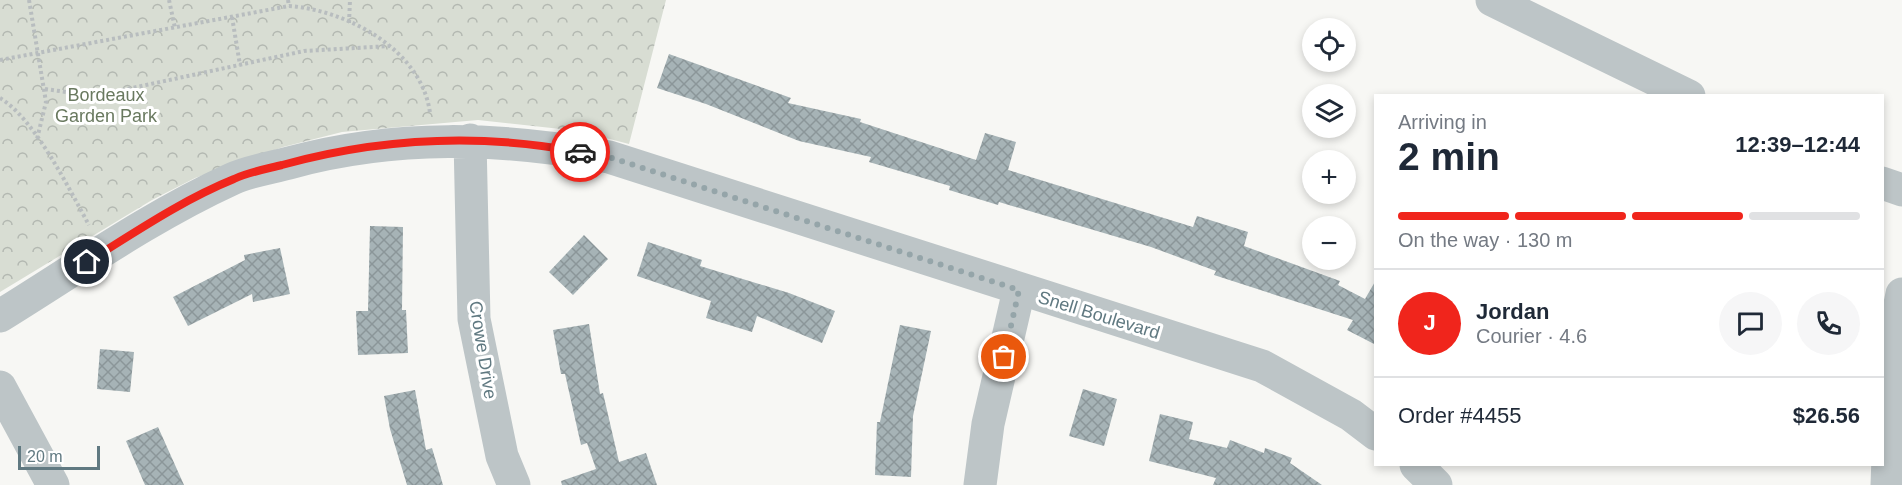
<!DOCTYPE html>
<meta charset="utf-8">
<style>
body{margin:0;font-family:Helvetica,sans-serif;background:#f6f6f7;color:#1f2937;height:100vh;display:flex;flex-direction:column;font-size:22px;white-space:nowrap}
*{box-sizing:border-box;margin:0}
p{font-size:20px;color:#747a83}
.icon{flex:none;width:33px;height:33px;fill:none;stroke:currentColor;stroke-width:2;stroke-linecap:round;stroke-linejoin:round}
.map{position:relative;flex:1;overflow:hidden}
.sheet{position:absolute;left:1374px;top:94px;width:510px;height:372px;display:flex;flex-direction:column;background:#fff;border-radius:0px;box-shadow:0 3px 9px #0003}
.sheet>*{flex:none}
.buttons{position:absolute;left:1302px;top:18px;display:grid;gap:12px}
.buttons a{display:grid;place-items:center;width:54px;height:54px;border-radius:50%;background:#fff;box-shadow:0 3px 9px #0003;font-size:30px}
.scale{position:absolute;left:18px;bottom:15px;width:82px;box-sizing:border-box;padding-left:6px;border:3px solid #607981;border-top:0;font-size:16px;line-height:21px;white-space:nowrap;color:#607981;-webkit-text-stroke:4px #fff;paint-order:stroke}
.pin{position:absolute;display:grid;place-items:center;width:51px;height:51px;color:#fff;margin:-26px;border:3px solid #fff;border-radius:50%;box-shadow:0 2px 6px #0007}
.courier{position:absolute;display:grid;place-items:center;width:60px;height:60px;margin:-30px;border:4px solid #f0251c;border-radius:50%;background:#fff;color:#222;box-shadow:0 2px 8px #0007}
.overview em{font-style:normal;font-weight:700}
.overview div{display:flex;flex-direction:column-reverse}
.overview{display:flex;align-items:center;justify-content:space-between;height:102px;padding:0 24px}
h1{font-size:39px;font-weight:700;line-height:45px}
.bar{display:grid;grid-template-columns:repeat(4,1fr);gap:9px 6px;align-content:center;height:72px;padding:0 24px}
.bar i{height:8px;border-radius:4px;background:#e0e1e3}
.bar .on{background:#f0251c}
.bar p{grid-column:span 4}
.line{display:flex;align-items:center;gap:15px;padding:0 24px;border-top:2px solid #e0e1e3}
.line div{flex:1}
.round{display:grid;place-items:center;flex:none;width:63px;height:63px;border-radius:32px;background:#f6f6f7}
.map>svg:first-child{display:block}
</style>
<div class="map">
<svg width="1902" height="485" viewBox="0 0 1902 485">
<defs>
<pattern id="forest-crowns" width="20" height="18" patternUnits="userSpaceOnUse" patternTransform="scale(1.5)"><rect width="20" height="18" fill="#d8ddd3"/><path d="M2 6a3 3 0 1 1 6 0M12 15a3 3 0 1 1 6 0" fill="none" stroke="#b3b8b1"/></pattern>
<pattern id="building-cross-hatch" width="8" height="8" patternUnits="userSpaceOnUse" patternTransform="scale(1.5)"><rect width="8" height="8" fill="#a6b3b6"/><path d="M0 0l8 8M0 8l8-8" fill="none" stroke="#8b9699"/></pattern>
</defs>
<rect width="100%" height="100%" fill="#f7f7f4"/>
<path fill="url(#forest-crowns)" d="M 0,0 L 666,0 L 629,144 L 579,131 L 478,120 L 342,132 L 283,147 L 195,178 L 152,200 L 0,292 Z"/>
<path fill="url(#building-cross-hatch)" d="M 669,54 L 791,98 L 788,103 L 861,119 L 860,122 L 976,160 L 985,133 L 1016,142 L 1008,170 L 1193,227 L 1197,216 L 1248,232 L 1244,246 L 1340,281 L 1338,285 L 1365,299 L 1376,280 L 1376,345 L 1347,330 L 1353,320 L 1214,275 L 1216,271 L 1151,247 L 999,202 L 998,205 L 949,190 L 950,186 L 869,162 L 871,157 L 799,141 L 706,104 L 657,88 Z
M 370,226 L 403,227 L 402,310 L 406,310 L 408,353 L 358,355 L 356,311 L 368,311 Z
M 584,235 L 608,259 L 573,295 L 549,272 Z
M 648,242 L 702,260 L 700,266 L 789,293 L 835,311 L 822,343 L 757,316 L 752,332 L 706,318 L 711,301 L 637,276 Z
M 280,248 L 290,294 L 253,302 L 252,294 L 188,326 L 173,297 L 245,260 L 244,255 Z
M 589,324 L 600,394 L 603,393 L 619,462 L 646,453 L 657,485 L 562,485 L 561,481 L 596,469 L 587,443 L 581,445 L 565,374 L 561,374 L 553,330 Z
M 900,325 L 931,331 L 913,416 L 911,477 L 875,475 L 877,422 L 880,422 Z
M 100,349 L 134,352 L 130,392 L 97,389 Z
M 1083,389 L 1117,399 L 1104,446 L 1069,436 Z
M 415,390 L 426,450 L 432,448 L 443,485 L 407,485 L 390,429 L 384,396 Z
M 1160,414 L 1193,422 L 1189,439 L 1227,448 L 1230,440 L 1264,453 L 1265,448 L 1292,458 L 1290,463 L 1322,485 L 1213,485 L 1216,478 L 1149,461 Z
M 158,427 L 184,485 L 145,485 L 126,441 Z"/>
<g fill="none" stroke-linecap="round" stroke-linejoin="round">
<path stroke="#b8bdbf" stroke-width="4" stroke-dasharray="3 3" stroke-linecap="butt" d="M 29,0 L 46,102 L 37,139
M 169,0 L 175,28
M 288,0 L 289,6
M 232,17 L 240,65
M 349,23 L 350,0
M 0,60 L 289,6 C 347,10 422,50 430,113
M 45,89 L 95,96 L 304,51 L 390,46
M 0,98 C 35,119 69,189 89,225"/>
<path stroke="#bdc5c7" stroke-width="33" d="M 1492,0 L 1689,96
M 470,140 L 474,319 L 502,456 L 514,485
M 1882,183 L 1902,190
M 0,316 C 76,269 151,216 232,179 C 249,171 270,168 289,163 C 395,134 501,137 609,157 L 1262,366 L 1351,415 L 1376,434
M 0,387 L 53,485
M 1416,465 L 1436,485
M 980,485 L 988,424 L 1019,290
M 1887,485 L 1892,345 L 1902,294"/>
</g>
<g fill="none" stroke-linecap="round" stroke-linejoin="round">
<path stroke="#95a5a9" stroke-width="6" stroke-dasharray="0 10.8" d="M 580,152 L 609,157 L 1019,290 L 1004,357"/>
<path stroke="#f0251c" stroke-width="8" d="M 87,262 C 134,233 182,200 234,179 C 249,172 266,169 282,165 C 380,138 480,133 580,152"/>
</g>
<g text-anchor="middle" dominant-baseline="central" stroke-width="6" stroke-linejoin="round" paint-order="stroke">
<g font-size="18" fill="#69795f" stroke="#fff">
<text x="106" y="95">Bordeaux<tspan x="106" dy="21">Garden Park</tspan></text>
</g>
<g font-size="18" fill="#607981" stroke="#fff">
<text transform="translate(1099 315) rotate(17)">Snell Boulevard</text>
<text transform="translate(483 350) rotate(81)">Crowe Drive</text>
</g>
</g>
</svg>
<div class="buttons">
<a><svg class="icon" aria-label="locate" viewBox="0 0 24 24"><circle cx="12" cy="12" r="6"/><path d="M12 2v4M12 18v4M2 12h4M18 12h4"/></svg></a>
<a><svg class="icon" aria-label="layers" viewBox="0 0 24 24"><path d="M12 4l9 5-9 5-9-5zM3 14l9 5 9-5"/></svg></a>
<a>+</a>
<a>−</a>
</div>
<div class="scale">20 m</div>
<div class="pin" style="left:1004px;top:357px;background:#ea580c"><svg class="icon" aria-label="bag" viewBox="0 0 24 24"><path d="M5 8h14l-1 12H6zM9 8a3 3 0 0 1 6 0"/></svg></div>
<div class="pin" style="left:87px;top:262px;background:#1f2937"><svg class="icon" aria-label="home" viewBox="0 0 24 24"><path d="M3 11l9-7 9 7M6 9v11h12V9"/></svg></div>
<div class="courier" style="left:580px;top:152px"><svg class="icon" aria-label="car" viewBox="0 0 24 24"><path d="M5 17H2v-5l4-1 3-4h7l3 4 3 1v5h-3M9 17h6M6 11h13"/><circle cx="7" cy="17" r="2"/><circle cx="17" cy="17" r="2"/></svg></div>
<section class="sheet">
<div class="overview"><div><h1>2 min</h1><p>Arriving in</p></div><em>12:39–12:44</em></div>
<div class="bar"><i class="on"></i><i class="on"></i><i class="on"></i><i></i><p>On the way · 130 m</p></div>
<div class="line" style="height:108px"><b class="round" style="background:#f0251c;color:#fff">J</b><div><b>Jordan</b><p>Courier · 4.6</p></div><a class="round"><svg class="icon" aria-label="chat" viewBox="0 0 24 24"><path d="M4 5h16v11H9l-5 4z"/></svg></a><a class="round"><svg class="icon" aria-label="phone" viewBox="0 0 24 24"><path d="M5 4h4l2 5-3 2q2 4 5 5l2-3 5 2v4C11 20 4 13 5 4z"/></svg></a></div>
<div class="line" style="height:78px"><div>Order #4455</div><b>$26.56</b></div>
</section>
</div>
